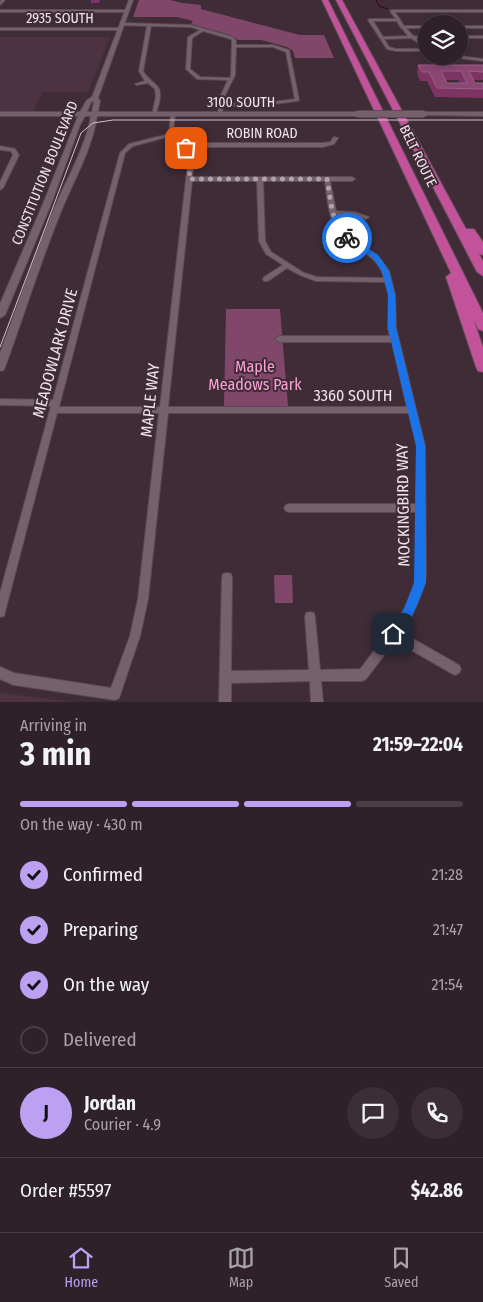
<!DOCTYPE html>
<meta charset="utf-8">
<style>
body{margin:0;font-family:"Fira Sans Condensed",sans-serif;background:#3b2e35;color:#f1f3f6;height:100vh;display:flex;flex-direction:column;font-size:19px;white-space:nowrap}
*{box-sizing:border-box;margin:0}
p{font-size:16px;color:#a7a3a8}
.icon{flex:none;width:28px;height:28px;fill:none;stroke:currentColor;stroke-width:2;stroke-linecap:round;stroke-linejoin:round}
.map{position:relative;height:702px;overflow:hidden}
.side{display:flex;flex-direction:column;background:#2f2129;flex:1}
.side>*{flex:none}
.tools{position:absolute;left:418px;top:15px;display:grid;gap:10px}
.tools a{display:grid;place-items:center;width:50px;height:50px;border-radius:50%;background:#2f2129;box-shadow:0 2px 8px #0003,0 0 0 1px #4a3e46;font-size:25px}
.pin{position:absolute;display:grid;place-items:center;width:42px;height:42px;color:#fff;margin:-21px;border-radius:10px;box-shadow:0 2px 8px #0006}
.courier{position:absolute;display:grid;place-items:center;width:50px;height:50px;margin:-25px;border:4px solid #1a73e8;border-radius:50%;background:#fff;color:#222;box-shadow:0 1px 6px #0007}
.headline em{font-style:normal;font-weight:700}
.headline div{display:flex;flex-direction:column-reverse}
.headline{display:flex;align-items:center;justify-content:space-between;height:85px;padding:0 20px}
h1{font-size:32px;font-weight:700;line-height:38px}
.bar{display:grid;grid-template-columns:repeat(4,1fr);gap:8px 5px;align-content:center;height:60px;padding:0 20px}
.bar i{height:6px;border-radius:4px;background:#4a3e46}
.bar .current{background:#bca0f2}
.bar p{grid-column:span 4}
.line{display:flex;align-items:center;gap:12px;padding:0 20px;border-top:1px solid #4a3e46}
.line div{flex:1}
.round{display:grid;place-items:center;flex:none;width:52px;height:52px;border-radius:26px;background:#3b2e35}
ol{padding:0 20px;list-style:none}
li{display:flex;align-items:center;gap:15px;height:55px}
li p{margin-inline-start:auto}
li .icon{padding:5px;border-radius:50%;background:#bca0f2;color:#111;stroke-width:4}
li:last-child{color:#a7a3a8}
li i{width:28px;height:28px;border:2px solid #4a3e46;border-radius:50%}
.dock{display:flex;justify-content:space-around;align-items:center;height:70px;border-top:1px solid #4a3e46;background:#2f2129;font-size:14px;color:#a7a3a8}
.dock a{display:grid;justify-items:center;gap:2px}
.dock .current{color:#bca0f2}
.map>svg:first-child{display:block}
</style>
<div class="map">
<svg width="483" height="702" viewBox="0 0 483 702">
<rect width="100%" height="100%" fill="#3f2c37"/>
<path fill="#4d3342" d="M 0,37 L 110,37 L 88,92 L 43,92 L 33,111 L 0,111 Z
M 0,693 L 74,702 L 0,702 Z"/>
<path fill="#80476a" d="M 139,0 L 170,0 L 182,3 L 201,5 L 201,9 L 300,35 L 324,35 L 334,58 L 295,58 L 293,51 L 287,47 L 261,40 L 238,40 L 230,35 L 191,24 L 193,21 L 177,17 L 133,17 Z
M 226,309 L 280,309 L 288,406 L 224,406 Z
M 274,575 L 292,575 L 293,603 L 275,603 Z"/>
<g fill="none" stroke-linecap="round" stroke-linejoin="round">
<path stroke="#390028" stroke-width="1" d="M 376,0 L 379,6 L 388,9"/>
<g stroke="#5a4a53" stroke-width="2">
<path id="street" d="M 1,0 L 5,0 L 0,5 Z
M 0,10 L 127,10 L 129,11 L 127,12 L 0,12 Z
M 392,10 L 483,10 L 483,12 L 395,12 L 404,26 L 426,26 L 426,28 L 406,28 L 413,36 L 426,36 L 426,38 L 416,38 L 426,45 L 426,48 L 411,38 L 384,39 L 389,47 L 396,49 L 426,49 L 426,51 L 396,51 L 387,49 L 368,20 L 370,19 L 396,19 L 390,11 ZM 373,21 L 397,21 L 401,28 L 402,28 L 408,36 L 383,37 Z
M 122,23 L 191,25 L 233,37 L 236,41 L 236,45 L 273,45 L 289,50 L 299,100 L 297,101 L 266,105 L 223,106 L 222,114 L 218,115 L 220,97 L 228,80 L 197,79 L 186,69 L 188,37 L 200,30 L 191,27 L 151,26 L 143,71 C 147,79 156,83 159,89 C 162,96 158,107 156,114 L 152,115 L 156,96 L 155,89 L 148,83 L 137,85 L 135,84 L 145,81 L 139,71 L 147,26 L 121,25 ZM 203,31 L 231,39 L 232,41 L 231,75 L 230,78 L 200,77 L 190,69 L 192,38 ZM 236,47 L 273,47 L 286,52 L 295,99 L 266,103 L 224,104 L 224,97 L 235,75 Z
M 459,26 L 483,26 L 483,28 L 459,28 Z
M 0,28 L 120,28 L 122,29 L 120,30 L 0,30 Z
M 459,36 L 483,36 L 483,38 L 459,38 Z
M 443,56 L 459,56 L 483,59 L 483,61 Z
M 171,113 L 175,114 L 173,133 L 186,146 L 207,143 L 323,143 L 330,142 L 334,137 L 338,138 L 334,144 L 323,147 L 207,147 L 189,149 L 194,162 L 192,177 L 352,177 L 355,179 L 352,181 L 330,181 L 336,211 L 354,212 L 369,217 L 366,219 L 354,216 L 337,215 L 338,221 L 343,230 L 351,238 L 378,256 L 389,271 L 395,295 L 396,328 L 425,446 L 426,576 C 422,597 413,615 401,632 L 459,665 L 461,669 L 459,673 L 455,675 L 451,673 L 395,641 L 366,679 L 362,681 L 321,681 L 323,702 L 311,702 L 310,681 L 231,683 L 231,702 L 219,702 L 222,578 L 223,574 L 227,573 L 231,574 L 232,578 L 231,671 L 309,670 L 305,617 L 306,613 L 310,612 L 314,613 L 315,617 L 320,670 L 360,669 L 362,667 C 379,643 404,617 413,590 C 419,570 416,534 416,512 L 289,512 L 286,511 L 284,508 L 286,505 L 289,504 L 416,504 L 417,446 L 409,413 L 168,413 L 148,599 L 140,636 L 119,698 L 115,700 L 14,685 L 0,679 L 0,667 L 14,673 L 111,688 L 130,636 L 138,599 L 159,413 L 57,413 L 5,612 L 4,616 L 0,617 L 0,593 L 51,406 L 0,405 L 0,399 L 53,400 L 120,153 L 129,144 L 169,134 ZM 171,136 L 186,151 L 188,162 L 160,407 L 59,407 L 125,153 L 133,146 ZM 192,181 L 257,181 L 259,241 L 266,254 L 283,265 L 264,277 L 263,279 L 264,281 L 268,281 L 287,268 L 300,275 L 316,281 L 385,282 L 389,295 L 388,328 L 390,336 L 279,336 L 275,339 L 279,342 L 392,342 L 407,407 L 168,407 ZM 263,181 L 325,181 C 327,196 329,221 338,233 C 353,250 378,253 384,278 L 317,277 L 304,273 L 271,252 L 265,241 Z
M 0,146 L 15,149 L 19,155 L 3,188 L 0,190 L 0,182 L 13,155 L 11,151 L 0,150 Z"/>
</g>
<g stroke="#5a4a53" stroke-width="2">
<path id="secondary" d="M 129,0 L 133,0 L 98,98 L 100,101 L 98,112 L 357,112 L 360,114 L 357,116 L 97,116 C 92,149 75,178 62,209 C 41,260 24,315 5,367 L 4,370 L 0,371 L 0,353 C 18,305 34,256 54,209 C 67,178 85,149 91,116 L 85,116 L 80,125 L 51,204 L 5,315 L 0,318 L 0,304 L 43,204 L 78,116 L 0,116 L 0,112 L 80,112 L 87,100 L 92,97 ZM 94,101 L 92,112 L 87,112 L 91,102 Z
M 424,112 L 483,112 L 483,116 L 422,115 L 421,114 Z"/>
</g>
<g stroke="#5a4a53" stroke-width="2">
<path id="highway" d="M 322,0 L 328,0 L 483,313 L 483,331 L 478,329 L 473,318 L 483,347 L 483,372 L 478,371 L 476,367 L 446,277 L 451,273 Z
M 336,0 L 342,0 L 466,229 L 474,229 L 483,242 L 483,255 L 479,254 L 483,261 L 483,276 L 477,272 Z"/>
</g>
<use href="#street" fill="#76606c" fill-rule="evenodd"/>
<use href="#secondary" fill="#76606c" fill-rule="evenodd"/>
<use href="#highway" fill="#c2529a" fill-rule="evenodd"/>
<path stroke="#d0c1c9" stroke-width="1" d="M 0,347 L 81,133 L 93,123 L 113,120 L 483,120"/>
<g stroke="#5a4a53" stroke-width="8" stroke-linecap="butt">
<path id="secondary-bridge" d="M 357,114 L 424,114"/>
</g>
<use href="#secondary-bridge" stroke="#76606c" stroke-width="6"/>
</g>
<path fill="#7d3464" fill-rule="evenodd" d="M 91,0 L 100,0 L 99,3 L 91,3 Z
M 418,65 L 483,65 L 483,80 L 474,80 L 475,83 L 483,83 L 483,98 L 435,97 L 427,81 L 420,81 L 417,73 ZM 446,80 L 458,80 L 460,83 L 447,83 Z"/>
<path fill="#894772" stroke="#995f85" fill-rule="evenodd" d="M 418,65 L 483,65 L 483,72 L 469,71 L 475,83 L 483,83 L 483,89 L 437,88 L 429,72 L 422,72 ZM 441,71 L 461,71 L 467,83 L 447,83 Z"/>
<path fill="#1a73e8" d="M 344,236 L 349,236 L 378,255 L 389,271 L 395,295 L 396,328 L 425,446 L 426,583 L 411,619 L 397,638 L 393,640 L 389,638 L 387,634 L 403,611 L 414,583 L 416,446 L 388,328 L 388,295 L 382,271 L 373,258 L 344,239 Z"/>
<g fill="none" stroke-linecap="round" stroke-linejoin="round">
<path stroke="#b2a3ab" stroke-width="5" stroke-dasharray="0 9" d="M 186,148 L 191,156 L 189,179 L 327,179 C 331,199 331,224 347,238"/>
</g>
<g text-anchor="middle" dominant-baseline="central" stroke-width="4" stroke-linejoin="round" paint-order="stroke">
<g font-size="14" fill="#f0e3ea" stroke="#3f2c37">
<text x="60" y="18">2935 SOUTH</text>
<text x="241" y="102">3100 SOUTH</text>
<text x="262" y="133">ROBIN ROAD</text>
<text transform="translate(418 156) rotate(64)">BELT ROUTE</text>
<text transform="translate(45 173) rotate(-68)">CONSTITUTION BOULEVARD</text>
</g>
<g font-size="16" fill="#f0e3ea" stroke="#3f2c37">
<text transform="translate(55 353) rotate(-75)">MEADOWLARK DRIVE</text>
<text x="353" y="395">3360 SOUTH</text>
<text transform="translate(150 400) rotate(-84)">MAPLE WAY</text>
<text transform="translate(403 505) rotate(-91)">MOCKINGBIRD WAY</text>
</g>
<g font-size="16" fill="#faa1d5" stroke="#3f2c37">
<text x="255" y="366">Maple<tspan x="255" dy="18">Meadows Park</tspan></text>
</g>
</g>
</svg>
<div class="tools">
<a><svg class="icon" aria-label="layers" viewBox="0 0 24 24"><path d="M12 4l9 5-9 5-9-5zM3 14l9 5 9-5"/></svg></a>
</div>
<div class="pin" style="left:186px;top:148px;background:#ea580c"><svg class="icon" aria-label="bag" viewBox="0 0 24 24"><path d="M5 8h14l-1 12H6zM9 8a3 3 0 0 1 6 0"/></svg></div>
<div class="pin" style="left:393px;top:634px;background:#1f2937"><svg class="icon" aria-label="home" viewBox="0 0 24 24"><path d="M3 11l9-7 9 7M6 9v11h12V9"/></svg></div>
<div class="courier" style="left:347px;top:238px"><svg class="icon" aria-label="bike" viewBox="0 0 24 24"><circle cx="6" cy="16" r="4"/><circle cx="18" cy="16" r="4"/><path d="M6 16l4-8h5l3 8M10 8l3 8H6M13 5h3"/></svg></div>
</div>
<section class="side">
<div class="headline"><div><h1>3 min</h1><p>Arriving in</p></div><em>21:59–22:04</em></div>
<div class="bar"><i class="current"></i><i class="current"></i><i class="current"></i><i></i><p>On the way · 430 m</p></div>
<ol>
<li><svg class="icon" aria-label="check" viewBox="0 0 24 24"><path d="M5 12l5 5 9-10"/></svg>Confirmed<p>21:28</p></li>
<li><svg class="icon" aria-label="check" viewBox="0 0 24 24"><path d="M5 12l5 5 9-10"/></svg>Preparing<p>21:47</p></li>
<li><svg class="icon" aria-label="check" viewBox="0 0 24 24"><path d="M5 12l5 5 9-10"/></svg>On the way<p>21:54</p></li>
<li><i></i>Delivered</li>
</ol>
<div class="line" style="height:90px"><b class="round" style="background:#bca0f2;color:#111">J</b><div><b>Jordan</b><p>Courier · 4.9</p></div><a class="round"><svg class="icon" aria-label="chat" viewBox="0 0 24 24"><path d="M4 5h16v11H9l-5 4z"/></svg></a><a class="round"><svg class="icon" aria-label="phone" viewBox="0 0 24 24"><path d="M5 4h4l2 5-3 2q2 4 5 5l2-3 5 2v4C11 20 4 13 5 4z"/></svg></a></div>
<div class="line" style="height:65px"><div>Order #5597</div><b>$42.86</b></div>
</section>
<nav class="dock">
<a class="current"><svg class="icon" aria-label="home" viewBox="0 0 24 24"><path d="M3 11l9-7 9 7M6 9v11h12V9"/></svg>Home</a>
<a><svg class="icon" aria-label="map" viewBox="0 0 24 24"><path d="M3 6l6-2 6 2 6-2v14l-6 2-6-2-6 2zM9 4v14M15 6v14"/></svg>Map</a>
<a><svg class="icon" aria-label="saved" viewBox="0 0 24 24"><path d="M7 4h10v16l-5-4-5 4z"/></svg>Saved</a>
</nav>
